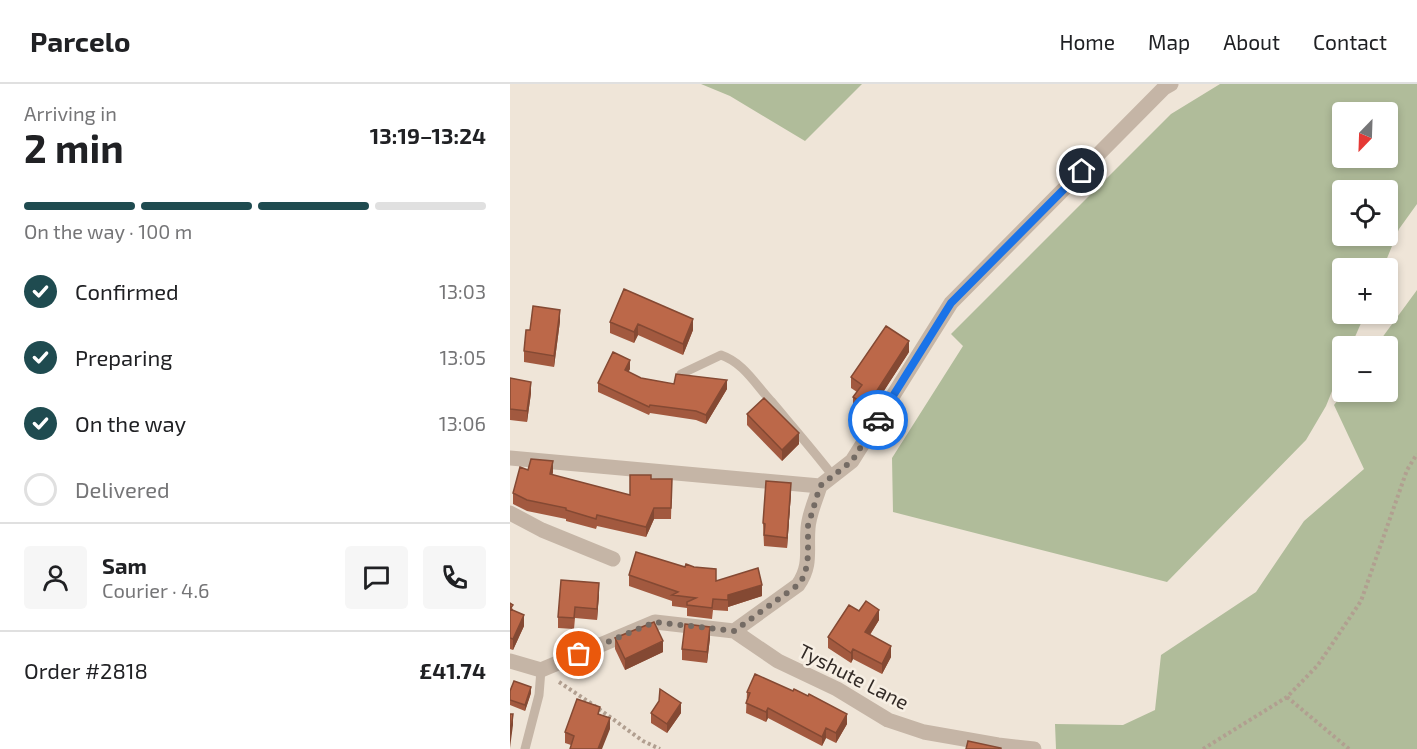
<!DOCTYPE html>
<meta charset="utf-8">
<style>
body{margin:0;font-family:"Exo 2",sans-serif;background:#f6f6f6;color:#202124;height:100vh;display:flex;flex-direction:column;font-size:22px;white-space:nowrap}
*{box-sizing:border-box;margin:0}
p{font-size:20px;color:#757577}
.icon{flex:none;width:33px;height:33px;fill:none;stroke:currentColor;stroke-width:2;stroke-linecap:round;stroke-linejoin:round}
.map{position:relative;flex:1;overflow:hidden}
.panel{display:flex;flex-direction:column;background:#fff;width:510px}
.panel>*{flex:none}
.needle{width:39px;rotate:203deg}
.tools{position:absolute;left:822px;top:18px;display:grid;gap:12px}
.tools a{display:grid;place-items:center;width:66px;height:66px;border-radius:6px;background:#fff;box-shadow:0 3px 9px #0003;font-size:30px}
.pin{position:absolute;display:grid;place-items:center;width:51px;height:51px;color:#fff;margin:-26px;border:3px solid #fff;border-radius:50%;box-shadow:0 2px 6px #0007}
.courier{position:absolute;display:grid;place-items:center;width:60px;height:60px;margin:-30px;border:4px solid #1a73e8;border-radius:50%;background:#fff;color:#222;box-shadow:0 2px 8px #0007}
.headline em{font-style:normal;font-weight:700}
.headline div{display:flex;flex-direction:column-reverse}
.headline{display:flex;align-items:center;justify-content:space-between;height:102px;padding:0 24px}
h1{font-size:39px;font-weight:700;line-height:45px}
.bar{display:grid;grid-template-columns:repeat(4,1fr);gap:9px 6px;align-content:center;height:72px;padding:0 24px}
.bar i{height:8px;border-radius:4px;background:#e0e0e0}
.bar .selected{background:#1f4b50}
.bar p{grid-column:span 4}
.line{display:flex;align-items:center;gap:15px;padding:0 24px;border-top:2px solid #e0e0e0}
.line div{flex:1}
.round{display:grid;place-items:center;flex:none;width:63px;height:63px;border-radius:6px;background:#f6f6f6}
ol{padding:0 24px;list-style:none}
li{display:flex;align-items:center;gap:18px;height:66px}
li p{margin-inline-start:auto}
li .icon{padding:6px;border-radius:50%;background:#1f4b50;color:#fff;stroke-width:4}
li:last-child{color:#757577}
li i{width:33px;height:33px;border:3px solid #e0e0e0;border-radius:50%}
header{display:flex;align-items:center;gap:36px;box-sizing:border-box;height:84px;padding:0 30px;background:#fff;border-bottom:2px solid #e0e0e0}
header strong{font-size:28px}
nav{display:flex;gap:33px;margin-inline-start:auto;font-size:21px}
main{display:flex;flex:1;min-height:0}
.map>svg:first-child{display:block}
</style>
<header>
<strong>Parcelo</strong>
<nav><a>Home</a><a>Map</a><a>About</a><a>Contact</a></nav>
</header>
<main>
<section class="panel">
<div class="headline"><div><h1>2 min</h1><p>Arriving in</p></div><em>13:19–13:24</em></div>
<div class="bar"><i class="selected"></i><i class="selected"></i><i class="selected"></i><i></i><p>On the way · 100 m</p></div>
<ol>
<li><svg class="icon" aria-label="check" viewBox="0 0 24 24"><path d="M5 12l5 5 9-10"/></svg>Confirmed<p>13:03</p></li>
<li><svg class="icon" aria-label="check" viewBox="0 0 24 24"><path d="M5 12l5 5 9-10"/></svg>Preparing<p>13:05</p></li>
<li><svg class="icon" aria-label="check" viewBox="0 0 24 24"><path d="M5 12l5 5 9-10"/></svg>On the way<p>13:06</p></li>
<li><i></i>Delivered</li>
</ol>
<div class="line" style="height:108px"><a class="round"><svg class="icon" aria-label="person" viewBox="0 0 24 24"><circle cx="12" cy="8" r="4"/><path d="M4 21q1-7 8-7t8 7"/></svg></a><div><b>Sam</b><p>Courier · 4.6</p></div><a class="round"><svg class="icon" aria-label="chat" viewBox="0 0 24 24"><path d="M4 5h16v11H9l-5 4z"/></svg></a><a class="round"><svg class="icon" aria-label="phone" viewBox="0 0 24 24"><path d="M5 4h4l2 5-3 2q2 4 5 5l2-3 5 2v4C11 20 4 13 5 4z"/></svg></a></div>
<div class="line" style="height:78px"><div>Order #2818</div><b>£41.74</b></div>
</section>
<div class="map">
<svg width="907" height="665" viewBox="0 0 907 665">
<rect width="100%" height="100%" fill="#efe5d8"/>
<path fill="#b0bc9a" fill-rule="evenodd" d="M 191,0 L 352,0 L 295,57 L 220,12 Z
M 710,0 L 907,0 L 907,120 L 889,145 L 873,184 L 832,184 L 832,230 L 855,230 L 841,262 L 832,262 L 832,282 L 816,322 L 796,356 L 657,498 L 383,428 L 382,374 L 453,262 L 441,250 L 661,30 ZM 878,28 L 878,74 L 832,74 L 832,28 ZM 878,106 L 878,152 L 832,152 L 832,106 Z
M 907,206 L 907,665 L 546,665 L 545,640 L 613,641 L 645,626 L 651,571 L 746,508 L 794,437 L 854,385 L 824,321 L 834,308 L 878,308 L 878,262 L 866,262 Z"/>
<g fill="none" stroke-linecap="round" stroke-linejoin="round">
<path stroke="#b19f90" stroke-width="4" stroke-dasharray="3 3" stroke-linecap="butt" d="M 49,598 L 82,620 L 133,657 L 150,665
M 777,613 L 839,665
M 693,665 L 777,613 L 808,581 L 851,517 L 897,386 L 907,370"/>
<path stroke="#c5b5a6" stroke-width="9" d="M 171,290 L 211,271 C 234,279 245,300 261,317 C 282,342 303,366 323,392
M 15,665 L 29,611 L 31,586"/>
<path stroke="#c5b5a6" stroke-width="15" d="M 0,374 L 310,402 L 342,377 L 441,219 L 654,4 L 661,0
M 0,429 L 32,446 L 103,475
M 224,547 L 268,577 L 327,605 L 378,636 L 414,648 L 488,661 L 524,665
M 0,577 L 31,586 L 145,538 L 224,547 L 288,501 C 302,481 296,466 298,444 C 299,430 306,415 310,402"/>
</g>
<path fill="#a2593f" d="M 114,205 L 183,246 L 173,271 L 128,251 L 124,259 L 100,249 L 100,238 Z
M 50,237 L 44,283 L 14,278 L 14,267 L 20,246 Z
M 399,268 L 357,333 L 343,324 L 343,313 L 347,308 L 341,304 L 341,293 Z
M 120,285 L 118,288 L 131,294 L 164,300 L 217,305 L 196,340 L 186,336 L 140,329 L 139,331 L 88,308 L 88,299 Z
M 0,294 L 21,309 L 17,338 L 0,336 Z
M 237,330 L 289,360 L 272,377 L 237,341 Z
M 18,386 L 43,388 L 42,391 L 120,411 L 141,395 L 162,395 L 161,435 L 144,435 L 136,453 L 87,442 L 86,445 L 56,437 L 56,435 L 17,427 L 3,420 L 3,409 Z
M 281,409 L 277,464 L 254,462 L 253,439 Z
M 119,491 L 206,497 L 252,512 L 218,523 L 218,527 L 203,526 L 202,535 L 177,532 L 177,524 L 162,522 L 162,517 L 119,502 Z
M 89,510 L 87,536 L 65,534 L 64,545 L 48,544 L 48,533 Z
M 0,519 L 3,526 L 14,542 L 3,566 L 0,565 Z
M 349,527 L 369,536 L 360,551 L 381,573 L 372,590 L 343,575 L 341,579 L 318,564 L 318,553 Z
M 105,554 L 153,568 L 115,586 L 105,565 Z
M 200,554 L 197,579 L 172,576 L 172,565 Z
M 0,607 L 21,609 L 15,627 L 0,621 Z
M 237,608 L 337,640 L 326,659 L 316,654 L 312,662 L 258,634 L 256,638 L 236,629 Z
M 141,629 L 171,629 L 157,649 L 141,639 Z
M 90,630 L 100,645 L 61,661 L 55,659 L 55,648 Z"/>
<path fill="#844933" d="M 50,226 L 50,237 L 44,283 L 44,272 Z
M 183,235 L 183,246 L 173,271 L 173,260 Z
M 128,240 L 128,251 L 124,259 L 124,248 Z
M 399,257 L 399,268 L 357,333 L 357,322 Z
M 120,276 L 120,285 L 115,295 L 115,286 Z
M 217,296 L 217,305 L 196,340 L 196,331 Z
M 21,298 L 21,309 L 17,338 L 17,327 Z
M 289,349 L 289,360 L 272,377 L 272,366 Z
M 43,377 L 43,388 L 40,401 L 40,390 Z
M 281,399 L 281,409 L 277,464 L 277,454 Z
M 144,424 L 144,435 L 136,453 L 136,443 Z
M 89,499 L 89,510 L 87,536 L 87,525 Z
M 252,501 L 252,512 L 218,523 L 218,511 Z
M 369,526 L 369,536 L 355,558 L 355,548 Z
M 14,531 L 14,542 L 3,566 L 3,555 Z
M 200,543 L 200,554 L 197,579 L 197,568 Z
M 153,557 L 153,568 L 115,586 L 115,575 Z
M 381,562 L 381,573 L 372,590 L 372,580 Z
M 343,565 L 343,575 L 341,579 L 341,569 Z
M 21,603 L 21,609 L 15,627 L 15,621 Z
M 171,619 L 171,629 L 157,649 L 157,640 Z
M 258,624 L 258,634 L 256,638 L 256,628 Z
M 3,630 L 3,641 L 0,664 L 0,653 Z
M 337,630 L 337,640 L 326,659 L 326,649 Z
M 100,634 L 100,645 L 92,665 L 88,665 Z
M 316,644 L 316,654 L 312,662 L 312,653 Z"/>
<path fill="#bc6849" stroke="#844933" stroke-width="1.5" d="M 114,205 L 183,235 L 173,260 L 128,240 L 124,248 L 100,238 Z
M 23,222 L 50,226 L 44,272 L 14,267 L 16,246 L 20,246 Z
M 376,242 L 399,257 L 357,322 L 343,313 L 352,301 L 341,293 Z
M 103,268 L 120,276 L 115,286 L 131,294 L 164,300 L 166,290 L 217,296 L 196,331 L 186,327 L 140,321 L 139,323 L 88,299 Z
M 0,294 L 21,298 L 17,327 L 0,325 Z
M 254,314 L 289,349 L 272,366 L 237,330 Z
M 21,375 L 43,377 L 40,390 L 120,411 L 120,391 L 141,391 L 141,395 L 162,395 L 161,424 L 144,424 L 136,443 L 87,431 L 86,435 L 56,426 L 56,424 L 17,416 L 3,409 L 10,383 L 18,386 Z
M 256,397 L 281,399 L 277,454 L 254,451 L 255,440 L 253,439 Z
M 126,468 L 175,483 L 176,480 L 184,483 L 206,485 L 206,497 L 248,484 L 252,501 L 218,511 L 218,516 L 203,515 L 202,524 L 177,521 L 177,518 L 186,514 L 162,511 L 168,508 L 119,491 Z
M 51,496 L 89,499 L 87,525 L 65,523 L 64,534 L 48,533 Z
M 356,517 L 369,526 L 355,548 L 381,562 L 372,580 L 343,565 L 341,569 L 318,553 L 339,521 L 349,527 Z
M 0,519 L 3,521 L 0,525 L 14,531 L 3,555 L 0,554 Z
M 144,538 L 153,557 L 115,575 L 105,554 Z
M 175,540 L 200,543 L 197,568 L 172,565 Z
M 245,590 L 283,607 L 284,605 L 298,612 L 299,610 L 337,630 L 326,649 L 316,644 L 312,653 L 258,624 L 256,628 L 236,619 L 240,609 L 237,608 Z
M 4,597 L 21,603 L 15,621 L 0,616 L 0,607 Z
M 150,605 L 171,619 L 157,640 L 141,629 L 149,617 Z
M 67,615 L 90,623 L 88,630 L 100,634 L 88,665 L 60,665 L 64,652 L 55,648 Z
M 0,630 L 3,630 L 0,653 Z
M 458,657 L 491,664 L 491,665 L 456,665 Z"/>
<g fill="none" stroke-linecap="round" stroke-linejoin="round">
<path stroke="#746b64" stroke-width="6" stroke-dasharray="0 10.8" d="M 69,570 L 145,538 L 224,547 L 288,501 L 295,491 L 298,472 L 298,442 L 310,402 L 342,377 L 368,336"/>
<path stroke="#1a73e8" stroke-width="8" d="M 368,336 L 441,219 L 572,87"/>
</g>
<g text-anchor="middle" dominant-baseline="central" stroke-width="5" stroke-linejoin="round" paint-order="stroke">
<g font-size="20" fill="#322a26" stroke="#f7efe4">
<text transform="translate(344 592) rotate(27)">Tyshute Lane</text>
</g>
</g>
</svg>
<div class="tools">
<a><svg class="needle" viewBox="-14 -14 28 28"><path d="M0-13l5 13h-10z" fill="#e53935"/><path d="M0 13l5-13h-10z" fill="#757577"/></svg></a>
<a><svg class="icon" aria-label="locate" viewBox="0 0 24 24"><circle cx="12" cy="12" r="6"/><path d="M12 2v4M12 18v4M2 12h4M18 12h4"/></svg></a>
<a>+</a>
<a>−</a>
</div>
<div class="pin" style="left:69px;top:570px;background:#ea580c"><svg class="icon" aria-label="bag" viewBox="0 0 24 24"><path d="M5 8h14l-1 12H6zM9 8a3 3 0 0 1 6 0"/></svg></div>
<div class="pin" style="left:572px;top:87px;background:#1f2937"><svg class="icon" aria-label="home" viewBox="0 0 24 24"><path d="M3 11l9-7 9 7M6 9v11h12V9"/></svg></div>
<div class="courier" style="left:368px;top:336px"><svg class="icon" aria-label="car" viewBox="0 0 24 24"><path d="M5 17H2v-5l4-1 3-4h7l3 4 3 1v5h-3M9 17h6M6 11h13"/><circle cx="7" cy="17" r="2"/><circle cx="17" cy="17" r="2"/></svg></div>
</div>
</main>
